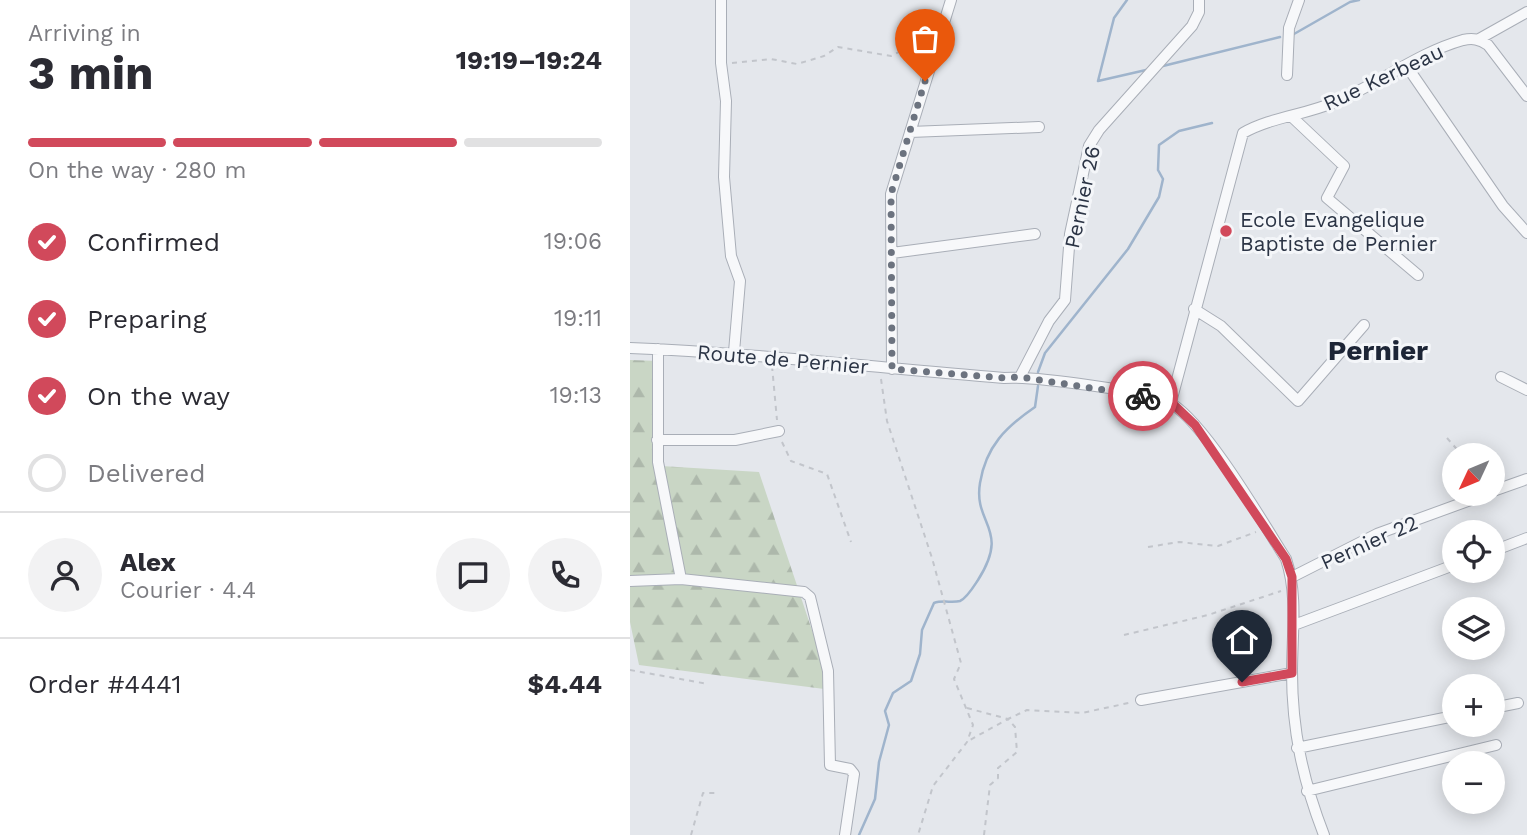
<!DOCTYPE html>
<meta charset="utf-8">
<style>
body{margin:0;font-family:"Work Sans",sans-serif;background:#f2f2f3;color:#2b2b33;height:100vh;display:flex;flex-direction:column;font-size:26px;white-space:nowrap}
*{box-sizing:border-box;margin:0}
p{font-size:23px;color:#7c7c81}
.icon{flex:none;width:38px;height:38px;fill:none;stroke:currentColor;stroke-width:2;stroke-linecap:round;stroke-linejoin:round}
.map{position:relative;flex:1;overflow:hidden}
.sheet{display:flex;flex-direction:column;background:#fff;width:630px}
.sheet>*{flex:none}
.needle{width:46px;rotate:226deg}
.buttons{position:absolute;left:812px;top:443px;display:grid;gap:14px}
.buttons a{display:grid;place-items:center;width:63px;height:63px;border-radius:50%;background:#fff;box-shadow:0 4px 18px #0003;font-size:35px}
.pin{position:absolute;display:grid;place-items:center;width:60px;height:60px;color:#fff;margin:-72px -30px;border-radius:50% 50% 50% 0;rotate:-45deg;box-shadow:0 0 7px #0007}
.pin .icon{rotate:45deg}
.courier{position:absolute;display:grid;place-items:center;width:70px;height:70px;margin:-35px;border:5px solid #d1495b;border-radius:50%;background:#fff;color:#222;box-shadow:0 2px 9px #0007}
.headline em{font-style:normal;font-weight:700}
.headline div{display:flex;flex-direction:column-reverse}
.headline{display:flex;align-items:center;justify-content:space-between;height:119px;padding:0 28px}
h1{font-size:46px;font-weight:700;line-height:52px}
.bar{display:grid;grid-template-columns:repeat(4,1fr);gap:10px 7px;align-content:center;height:84px;padding:0 28px}
.bar i{height:9px;border-radius:5px;background:#e1e1e2}
.bar .on{background:#d1495b}
.bar p{grid-column:span 4}
.line{display:flex;align-items:center;gap:18px;padding:0 28px;border-top:2px solid #e1e1e2}
.line div{flex:1}
.round{display:grid;place-items:center;flex:none;width:74px;height:74px;border-radius:37px;background:#f2f2f3}
ol{padding:0 28px;list-style:none}
li{display:flex;align-items:center;gap:21px;height:77px}
li p{margin-inline-start:auto}
li .icon{padding:7px;border-radius:50%;background:#d1495b;color:#fff;stroke-width:4}
li:last-child{color:#7c7c81}
li i{width:38px;height:38px;border:4px solid #e1e1e2;border-radius:50%}
main{display:flex;flex:1;min-height:0}
.map>svg:first-child{display:block}
</style>
<main>
<section class="sheet">
<div class="headline"><div><h1>3 min</h1><p>Arriving in</p></div><em>19:19–19:24</em></div>
<div class="bar"><i class="on"></i><i class="on"></i><i class="on"></i><i></i><p>On the way · 280 m</p></div>
<ol>
<li><svg class="icon" aria-label="check" viewBox="0 0 24 24"><path d="M5 12l5 5 9-10"/></svg>Confirmed<p>19:06</p></li>
<li><svg class="icon" aria-label="check" viewBox="0 0 24 24"><path d="M5 12l5 5 9-10"/></svg>Preparing<p>19:11</p></li>
<li><svg class="icon" aria-label="check" viewBox="0 0 24 24"><path d="M5 12l5 5 9-10"/></svg>On the way<p>19:13</p></li>
<li><i></i>Delivered</li>
</ol>
<div class="line" style="height:126px"><a class="round"><svg class="icon" aria-label="person" viewBox="0 0 24 24"><circle cx="12" cy="8" r="4"/><path d="M4 21q1-7 8-7t8 7"/></svg></a><div><b>Alex</b><p>Courier · 4.4</p></div><a class="round"><svg class="icon" aria-label="chat" viewBox="0 0 24 24"><path d="M4 5h16v11H9l-5 4z"/></svg></a><a class="round"><svg class="icon" aria-label="phone" viewBox="0 0 24 24"><path d="M5 4h4l2 5-3 2q2 4 5 5l2-3 5 2v4C11 20 4 13 5 4z"/></svg></a></div>
<div class="line" style="height:91px"><div>Order #4441</div><b>$4.44</b></div>
</section>
<div class="map">
<svg width="897" height="835" viewBox="0 0 897 835">
<defs>
<pattern id="forest-firs" width="22" height="20" patternUnits="userSpaceOnUse" patternTransform="scale(1.75)"><rect width="22" height="20" fill="#c9d6c5"/><path d="M5 1l3.5 6h-7zM16 11l3.5 6h-7z" fill="#adb8ab"/></pattern>
</defs>
<rect width="100%" height="100%" fill="#e4e7ec"/>
<path fill="url(#forest-firs)" d="M 0,360 L 29,361 L 31,466 L 129,472 L 202,690 L 9,665 L 0,622 Z"/>
<g fill="none" stroke-linecap="round" stroke-linejoin="round">
<path stroke="#9fb4cc" stroke-width="2.5" d="M 497,0 L 484,18 L 468,81 L 516,70
M 664,34 L 720,2 L 729,0
M 533,66 L 650,37
M 408,372 L 415,353 L 498,249 L 529,197 L 533,179 L 528,170 L 529,145 L 549,131 L 582,123
M 229,835 L 245,799 L 249,762 L 259,725 L 255,711 L 263,693 L 281,681 L 290,654 L 292,630 L 304,603 C 312,600 323,603 330,601 C 337,598 344,586 348,580 C 381,528 343,525 350,483 C 356,446 376,427 405,407 L 408,386"/>
<g stroke="#a9aeb7" stroke-width="12">
<path id="minor" d="M 91,0 L 91,63 L 96,101 L 94,177 L 101,256 L 110,281 L 104,352
M 849,39 L 897,12
M 776,65 L 873,206 L 897,233
M 657,75 L 659,28 L 669,0
M 661,116 L 714,166 L 697,198 L 788,275
M 280,132 L 409,127
M 262,253 L 405,234
M 564,309 L 591,326 L 668,401 L 734,325
M 0,348 C 125,353 249,368 374,378 C 401,376 522,391 542,404 C 577,426 632,521 656,559 C 668,595 662,634 662,672 C 662,730 673,781 694,835
M 28,349 L 28,462 L 51,579
M 262,369 L 261,194 L 321,0
M 390,377 L 419,321 L 435,300 L 440,234 L 459,146 L 469,130 L 562,26 L 569,12 L 569,0
M 871,377 L 897,390
M 541,402 L 613,133 C 641,117 675,115 705,102 C 749,84 787,53 833,40 C 843,38 849,39 858,45 L 897,96
M 27,440 L 105,440 L 149,431
M 863,491 L 897,479
M 863,551 L 897,538
M 662,577 L 747,534 L 857,494
M 0,581 L 51,579 L 174,592 L 180,597 L 198,671 L 200,765 L 220,769 L 224,774 L 215,835
M 664,625 L 824,565
M 511,700 L 662,673
M 863,708 L 888,703
M 667,748 L 824,716
M 677,791 L 866,745"/>
</g>
<path stroke="#c2c5cb" stroke-width="2" stroke-dasharray="5 5" stroke-linecap="butt" d="M 102,63 L 141,59 L 167,64 L 194,56 L 208,47 L 261,56 L 288,42
M 142,366 L 147,420
M 251,379 L 257,421 L 302,558 L 331,663 L 324,679 L 343,725 L 337,742 L 303,786 L 288,835
M 817,438 L 832,455
M 152,442 L 161,461 L 197,474 L 221,542
M 518,547 L 549,542 L 588,546 L 626,532
M 494,635 L 578,615 L 651,591
M 0,670 L 78,684
M 337,708 L 378,719 L 338,741
M 61,835 L 73,793 L 86,793
M 354,835 L 360,785 L 368,778 L 368,768 L 387,752 L 385,727 L 378,719 L 397,710 L 452,713 L 503,702"/>
<use href="#minor" stroke="#f7f8fa" stroke-width="10"/>
</g>
<g fill="none" stroke-linecap="round" stroke-linejoin="round">
<path stroke="#6c737f" stroke-width="7" stroke-dasharray="0 12.6" d="M 295,81 L 261,194 L 262,369 L 374,378 L 390,377 L 513,396"/>
<path stroke="#d1495b" stroke-width="9" d="M 513,396 L 541,402 L 565,425 L 656,559 L 662,577 L 662,673 L 612,682"/>
</g>
<circle fill="#d1495b" stroke="#f4f6f9" stroke-width="2.5" cx="596" cy="231" r="7"/>
<g text-anchor="middle" dominant-baseline="central" stroke-width="6" stroke-linejoin="round" paint-order="stroke">
<g font-size="21" fill="#2b3445" stroke="#f4f6f9">
<text transform="translate(753 77) rotate(-25)">Rue Kerbeau</text>
<text transform="translate(452 197) rotate(-78)">Pernier 26</text>
<text transform="translate(153 359) rotate(5)">Route de Pernier</text>
<text transform="translate(739 542) rotate(-24)">Pernier 22</text>
</g>
<g font-size="21" fill="#2b3445" stroke="#f4f6f9" text-anchor="start">
<text x="610" y="219">Ecole Evangelique<tspan x="610" dy="24">Baptiste de Pernier</tspan></text>
</g>
<g font-size="28" font-weight="bold" fill="#1d2536" stroke="#f4f6f9">
<text x="748" y="350">Pernier</text>
</g>
</g>
</svg>
<div class="buttons">
<a><svg class="needle" viewBox="-14 -14 28 28"><path d="M0-13l5 13h-10z" fill="#e53935"/><path d="M0 13l5-13h-10z" fill="#7c7c81"/></svg></a>
<a><svg class="icon" aria-label="locate" viewBox="0 0 24 24"><circle cx="12" cy="12" r="6"/><path d="M12 2v4M12 18v4M2 12h4M18 12h4"/></svg></a>
<a><svg class="icon" aria-label="layers" viewBox="0 0 24 24"><path d="M12 4l9 5-9 5-9-5zM3 14l9 5 9-5"/></svg></a>
<a>+</a>
<a>−</a>
</div>
<div class="pin" style="left:295px;top:81px;background:#ea580c"><svg class="icon" aria-label="bag" viewBox="0 0 24 24"><path d="M5 8h14l-1 12H6zM9 8a3 3 0 0 1 6 0"/></svg></div>
<div class="pin" style="left:612px;top:682px;background:#1f2937"><svg class="icon" aria-label="home" viewBox="0 0 24 24"><path d="M3 11l9-7 9 7M6 9v11h12V9"/></svg></div>
<div class="courier" style="left:513px;top:396px"><svg class="icon" aria-label="bike" viewBox="0 0 24 24"><circle cx="6" cy="16" r="4"/><circle cx="18" cy="16" r="4"/><path d="M6 16l4-8h5l3 8M10 8l3 8H6M13 5h3"/></svg></div>
</div>
</main>
